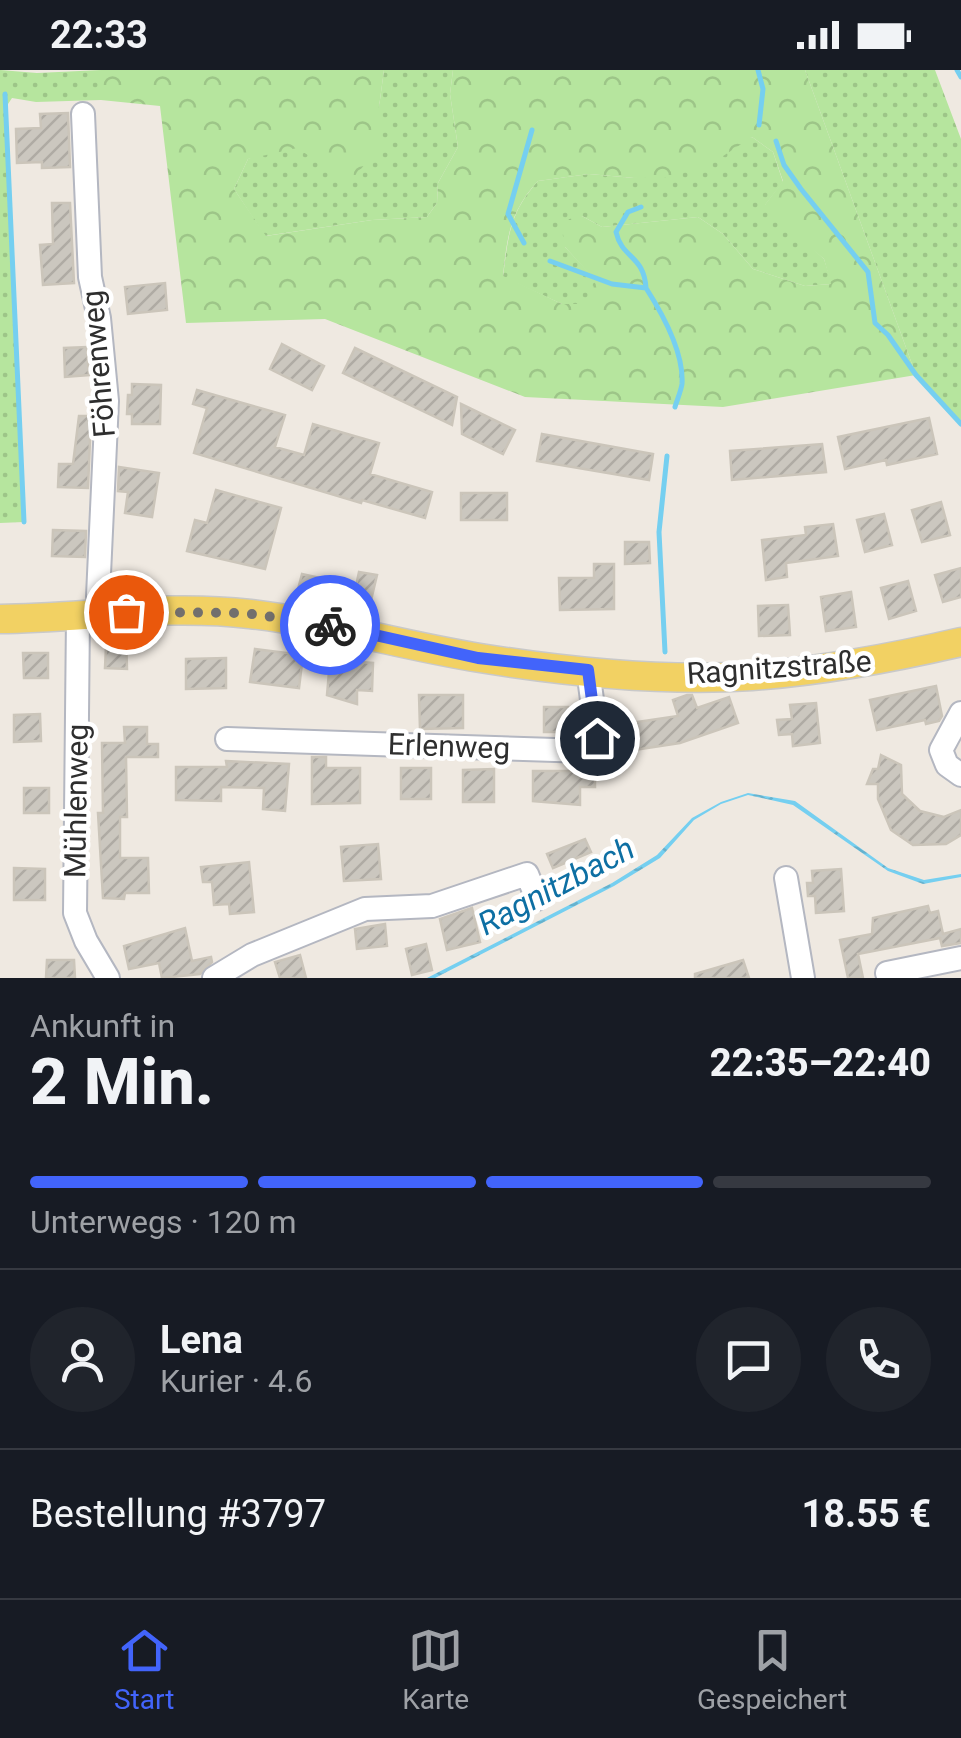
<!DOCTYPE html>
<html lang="de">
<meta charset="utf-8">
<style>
body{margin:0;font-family:Roboto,sans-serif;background:#20242c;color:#f1f3f6;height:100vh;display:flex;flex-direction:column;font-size:38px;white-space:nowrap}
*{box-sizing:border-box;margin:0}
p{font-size:32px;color:#9ea1a6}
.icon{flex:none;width:55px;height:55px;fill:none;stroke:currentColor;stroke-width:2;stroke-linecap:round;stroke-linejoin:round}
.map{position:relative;height:908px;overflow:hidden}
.sheet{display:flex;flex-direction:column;background:#171b24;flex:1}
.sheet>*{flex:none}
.pin{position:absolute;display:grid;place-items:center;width:85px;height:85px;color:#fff;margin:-42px;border:5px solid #fff;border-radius:50%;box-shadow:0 2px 10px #0007}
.courier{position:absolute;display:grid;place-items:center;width:100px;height:100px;margin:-50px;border:8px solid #4264fb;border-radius:50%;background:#fff;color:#222;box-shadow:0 2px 12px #0007}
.headline em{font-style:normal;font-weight:800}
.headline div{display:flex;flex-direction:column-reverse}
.headline{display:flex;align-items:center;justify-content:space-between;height:170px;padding:0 30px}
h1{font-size:65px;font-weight:800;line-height:75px}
.bar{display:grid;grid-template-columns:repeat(4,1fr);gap:15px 10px;align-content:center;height:120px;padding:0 30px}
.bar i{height:12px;border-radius:8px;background:#363941}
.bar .current{background:#4264fb}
.bar p{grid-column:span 4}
.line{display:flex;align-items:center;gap:25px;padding:0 30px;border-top:2px solid #363941}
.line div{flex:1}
.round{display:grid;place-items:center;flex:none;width:105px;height:105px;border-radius:52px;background:#20242c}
.status{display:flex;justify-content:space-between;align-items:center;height:70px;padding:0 50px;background:#171b24;direction:ltr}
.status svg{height:28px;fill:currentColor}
.dock{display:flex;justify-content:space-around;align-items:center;height:140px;border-top:2px solid #363941;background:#171b24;font-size:28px;color:#9ea1a6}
.dock a{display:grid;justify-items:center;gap:5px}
.dock .current{color:#4264fb}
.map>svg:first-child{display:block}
</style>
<div class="status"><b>22:33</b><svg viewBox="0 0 49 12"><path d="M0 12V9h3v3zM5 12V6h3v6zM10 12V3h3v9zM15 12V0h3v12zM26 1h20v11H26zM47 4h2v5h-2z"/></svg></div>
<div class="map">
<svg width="961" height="908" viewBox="0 0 961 908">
<defs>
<pattern id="grass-dots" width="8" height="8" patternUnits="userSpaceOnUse" patternTransform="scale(2.5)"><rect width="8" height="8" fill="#b6e59e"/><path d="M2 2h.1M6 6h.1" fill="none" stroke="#9dc588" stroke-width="1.8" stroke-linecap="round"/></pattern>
<pattern id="forest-crowns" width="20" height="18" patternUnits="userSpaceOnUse" patternTransform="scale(2.5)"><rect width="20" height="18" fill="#b6e59e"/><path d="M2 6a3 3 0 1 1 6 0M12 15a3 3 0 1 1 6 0" fill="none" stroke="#9dc588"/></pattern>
<pattern id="water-ripples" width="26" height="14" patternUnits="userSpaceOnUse" patternTransform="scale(2.5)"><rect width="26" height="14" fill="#75cff0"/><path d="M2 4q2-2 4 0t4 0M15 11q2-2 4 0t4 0" fill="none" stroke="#66b2ce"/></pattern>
<pattern id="building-hatch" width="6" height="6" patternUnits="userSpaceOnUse" patternTransform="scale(2.5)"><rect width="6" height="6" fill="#cbc7bf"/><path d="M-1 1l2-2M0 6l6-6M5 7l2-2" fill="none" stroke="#afaba4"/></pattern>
</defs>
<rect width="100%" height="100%" fill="#efe9e1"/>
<path fill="url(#grass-dots)" d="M 0,0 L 37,3 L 101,0 L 101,30 L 36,32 L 12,28 L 6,37 L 24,452 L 0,453 Z
M 384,0 L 453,0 L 450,24 L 458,77 L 438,113 L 437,133 L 427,147 L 372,150 L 265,166 L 234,119 L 248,89 L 379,37 Z
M 805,0 L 935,0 L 961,69 L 961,355 L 916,305 Z
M 752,67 L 773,82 L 783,112 L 765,135 L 824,189 L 832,214 L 805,216 L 753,199 L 723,164 L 698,147 L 602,157 L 582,146 L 565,177 L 597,211 L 585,234 L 562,234 L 503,207 C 508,166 510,142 538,111 L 589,104 L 634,108 Z"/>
<path fill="url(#forest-crowns)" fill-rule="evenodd" d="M 101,0 L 384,0 L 379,37 L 379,79 L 349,112 L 297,78 L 248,89 L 234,119 L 266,166 L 372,150 L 427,147 L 437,133 L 438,113 L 458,77 L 450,24 L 453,0 L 805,0 L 916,305 L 723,337 L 525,327 L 325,249 L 186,253 L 160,36 L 101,30 ZM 752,67 L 773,82 L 783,111 L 764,136 L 765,140 L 824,189 L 831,214 L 805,216 L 753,199 L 723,164 L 698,147 L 602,157 L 582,146 L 561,151 L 565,177 L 596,211 L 584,234 L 562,234 L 503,206 C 507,167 510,141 538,111 L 589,104 L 634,108 L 669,107 L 714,92 Z"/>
<path fill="url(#water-ripples)" d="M 748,723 L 795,731 L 888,798 L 924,810 L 961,804 L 961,807 L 923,814 L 888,801 L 793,735 L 748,725 L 721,734 L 694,750 L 660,788 L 614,816 L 435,908 L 427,908 L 612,813 L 657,785 L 692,748 L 721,732 Z"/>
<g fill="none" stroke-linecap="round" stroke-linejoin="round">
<path stroke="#75cff0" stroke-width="5" d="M 758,0 L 763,19 L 759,55
M 957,0 L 961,7
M 5,24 L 24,452
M 776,71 L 784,95 L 801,119 L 868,202 L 875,253 L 888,265 L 916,305 L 961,354
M 641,137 L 628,142 L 616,162 C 622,189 644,185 646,218
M 524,173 L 508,144 L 532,60
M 550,191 L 612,214 L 646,218 C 662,243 684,283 682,314 C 681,321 677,330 675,337
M 665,582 L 659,462 L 667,386"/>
</g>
<path fill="url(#building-hatch)" stroke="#cbc5ba" stroke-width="2.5" d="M 68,43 L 70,97 L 42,98 L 42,92 L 17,93 L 16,59 L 41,58 L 40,44 Z
M 52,133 L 70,133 L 74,213 L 43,215 L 40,175 L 53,174 Z
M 165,213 L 167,240 L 128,244 L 125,217 Z
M 282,274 L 324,296 L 312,320 L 270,299 Z
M 87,277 L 89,305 L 65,307 L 64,278 Z
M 355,278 L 457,327 L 452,355 L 343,303 Z
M 132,314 L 161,315 L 160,354 L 132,354 L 132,344 L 127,344 L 128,325 L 132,325 Z
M 197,320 L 285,345 L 275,377 L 304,385 L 313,354 L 379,373 L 370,404 L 432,422 L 425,448 L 362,430 L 361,433 L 194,383 L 207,338 L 193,334 Z
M 461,334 L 515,360 L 503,384 L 462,364 Z
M 79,346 L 91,346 L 88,418 L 58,417 L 59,394 L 73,394 Z
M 929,348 L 937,384 L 887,395 L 886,390 L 845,399 L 838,367 Z
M 542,364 L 653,384 L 649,410 L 537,391 Z
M 822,374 L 826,402 L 732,410 L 730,381 Z
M 119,397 L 159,403 L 152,447 L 125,443 L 128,422 L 118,421 Z
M 216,420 L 281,438 L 265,499 L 187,481 L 195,450 L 207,453 Z
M 461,423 L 507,423 L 507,450 L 461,450 Z
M 941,432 L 950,465 L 922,472 L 912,440 Z
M 884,444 L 892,475 L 865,482 L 857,450 Z
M 833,454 L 838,486 L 786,493 L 787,507 L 766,510 L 762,470 L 806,465 L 805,457 Z
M 53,460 L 86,461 L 85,487 L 52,486 Z
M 625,472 L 649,472 L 650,493 L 625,494 Z
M 594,494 L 614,494 L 614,539 L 560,540 L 559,508 L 594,508 Z
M 961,498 L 961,527 L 943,532 L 935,505 Z
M 359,502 L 377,505 L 368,543 L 296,527 L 302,504 L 356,516 Z
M 908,511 L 916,541 L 889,549 L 881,518 Z
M 851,522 L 856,557 L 826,561 L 821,527 Z
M 788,535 L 790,565 L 759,566 L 758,536 Z
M 109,566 L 126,566 L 127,599 L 105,598 L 106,576 L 109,576 Z
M 255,579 L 303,585 L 299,618 L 250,612 Z
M 23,583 L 48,583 L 48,608 L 24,608 Z
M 226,588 L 226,618 L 186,619 L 186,589 Z
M 330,590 L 373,593 L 372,621 L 357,620 L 357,634 L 327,625 Z
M 936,616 L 942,646 L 939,651 L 926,654 L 925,650 L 877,660 L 870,630 Z
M 419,625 L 463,625 L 463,658 L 420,659 Z
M 687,625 L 692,625 L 697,638 L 729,627 L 738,653 L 680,673 L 634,680 L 630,653 L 678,646 L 673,630 Z
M 816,633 L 820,673 L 793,676 L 792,664 L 779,665 L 777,650 L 792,649 L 790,635 Z
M 544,637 L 568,637 L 568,662 L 544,662 Z
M 40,644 L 41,671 L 14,672 L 14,645 Z
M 124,657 L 147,657 L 147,674 L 158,674 L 158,687 L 126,687 L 127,747 L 120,747 L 120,788 L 148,788 L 149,823 L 125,823 L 124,829 L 103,828 L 98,743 L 103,743 L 102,673 L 125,673 Z
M 881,685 L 901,695 L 902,724 L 920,741 L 944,747 L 961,740 L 961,765 L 946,774 L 913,775 L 891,760 L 878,729 L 878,714 L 867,714 L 873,699 L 878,699 Z
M 312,687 L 326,687 L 326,698 L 360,698 L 360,733 L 312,734 Z
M 226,691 L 289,694 L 285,741 L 263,739 L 264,718 L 221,717 L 221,731 L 176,730 L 176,697 L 227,697 Z
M 577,696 L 595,696 L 595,717 L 580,717 L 580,735 L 533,731 L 533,701 L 577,701 Z
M 401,698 L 431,698 L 431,729 L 401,729 Z
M 494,699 L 494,732 L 463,732 L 463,700 Z
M 24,718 L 49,718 L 49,743 L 24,743 Z
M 585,769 L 591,782 L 553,798 L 547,784 Z
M 378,774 L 381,809 L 344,811 L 341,777 Z
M 249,792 L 254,842 L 230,844 L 229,834 L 214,835 L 212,812 L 203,812 L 201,797 Z
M 14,798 L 45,799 L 45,830 L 14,830 Z
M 841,799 L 844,841 L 816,843 L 815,826 L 808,826 L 807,813 L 813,813 L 812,801 Z
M 928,836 L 930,843 L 938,841 L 943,864 L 961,859 L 961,873 L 942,876 L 940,868 L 858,884 L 863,908 L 848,908 L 840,870 L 872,864 L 873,848 Z
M 472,838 L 480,872 L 447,880 L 440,849 Z
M 385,854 L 387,876 L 357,879 L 355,859 Z
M 185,858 L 192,891 L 211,887 L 212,892 L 200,904 L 162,908 L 159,893 L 129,899 L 124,876 Z
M 426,874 L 432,900 L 412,905 L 406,879 Z
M 300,885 L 306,908 L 280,908 L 275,892 Z
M 47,890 L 74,890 L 75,908 L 46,908 Z
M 743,890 L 749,908 L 695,908 L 695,904 Z"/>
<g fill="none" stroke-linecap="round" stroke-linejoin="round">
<g stroke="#b4b7c1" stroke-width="26">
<path id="minor" d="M 83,44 L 90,207 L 99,248 L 107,331 L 98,526 L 100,544
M 78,546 L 75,843 L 86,871 L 108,908
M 961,643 L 941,680 L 947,695 L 961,705
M 227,669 L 586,681 L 597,667 L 588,600
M 786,808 L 803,908
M 887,903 L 961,888
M 214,908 L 252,885 L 365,839 L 432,836 L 527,804 L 537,829"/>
</g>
<g stroke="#c9c9c9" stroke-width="31">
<path id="major" d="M 0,549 C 83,548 166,534 250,544 C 328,553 403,576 480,588 C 568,602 663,612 752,606 C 822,601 892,588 961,572"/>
</g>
<use href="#minor" stroke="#fff" stroke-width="22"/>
<use href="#major" stroke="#f2d163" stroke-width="28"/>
</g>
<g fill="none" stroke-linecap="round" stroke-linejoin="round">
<path stroke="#726f6d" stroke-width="10" stroke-dasharray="0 18" d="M 126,542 L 244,543 L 330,555"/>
<path stroke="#4264fb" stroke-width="12" d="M 330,555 L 478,588 L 588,600 L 597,668"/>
</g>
<g text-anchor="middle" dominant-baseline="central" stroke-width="9" stroke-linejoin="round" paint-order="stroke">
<g font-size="30" fill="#2e2e2e" stroke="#fff">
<text transform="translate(98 294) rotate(-95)">Föhrenweg</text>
<text transform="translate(779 597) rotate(-4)">Ragnitzstraße</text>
<text transform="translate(449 676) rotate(2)">Erlenweg</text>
<text transform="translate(76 731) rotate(-89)">Mühlenweg</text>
</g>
<g font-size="32" font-style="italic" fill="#0d6fa3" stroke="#fff">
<text transform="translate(556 816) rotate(-28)">Ragnitzbach</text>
</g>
</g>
</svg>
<div class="pin" style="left:126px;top:542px;background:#ea580c"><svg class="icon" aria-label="bag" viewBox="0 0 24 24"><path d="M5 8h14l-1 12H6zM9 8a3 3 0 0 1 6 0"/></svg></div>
<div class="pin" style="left:597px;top:668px;background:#1f2937"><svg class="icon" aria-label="home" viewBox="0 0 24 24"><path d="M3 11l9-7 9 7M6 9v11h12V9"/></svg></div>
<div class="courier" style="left:330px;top:555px"><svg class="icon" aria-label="bike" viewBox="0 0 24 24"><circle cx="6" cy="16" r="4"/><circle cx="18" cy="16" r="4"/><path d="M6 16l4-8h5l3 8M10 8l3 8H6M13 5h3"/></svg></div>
</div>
<section class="sheet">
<div class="headline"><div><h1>2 Min.</h1><p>Ankunft in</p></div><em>22:35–22:40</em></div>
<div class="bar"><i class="current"></i><i class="current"></i><i class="current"></i><i></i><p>Unterwegs · 120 m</p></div>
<div class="line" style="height:180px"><a class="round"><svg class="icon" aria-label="person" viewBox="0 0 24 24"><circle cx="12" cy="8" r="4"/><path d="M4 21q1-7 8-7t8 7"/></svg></a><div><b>Lena</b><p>Kurier · 4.6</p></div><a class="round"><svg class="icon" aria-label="chat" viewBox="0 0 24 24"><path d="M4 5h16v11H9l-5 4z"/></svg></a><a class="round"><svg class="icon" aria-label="phone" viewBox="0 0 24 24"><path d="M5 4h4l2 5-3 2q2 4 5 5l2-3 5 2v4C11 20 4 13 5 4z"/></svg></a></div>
<div class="line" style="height:130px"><div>Bestellung #3797</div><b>18.55 €</b></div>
</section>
<nav class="dock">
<a class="current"><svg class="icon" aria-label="home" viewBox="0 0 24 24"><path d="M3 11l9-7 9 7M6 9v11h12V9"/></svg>Start</a>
<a><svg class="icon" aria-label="map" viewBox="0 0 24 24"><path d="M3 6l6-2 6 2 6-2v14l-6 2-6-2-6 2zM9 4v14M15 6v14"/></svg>Karte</a>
<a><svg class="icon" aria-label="saved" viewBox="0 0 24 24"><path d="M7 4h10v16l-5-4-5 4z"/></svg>Gespeichert</a>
</nav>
